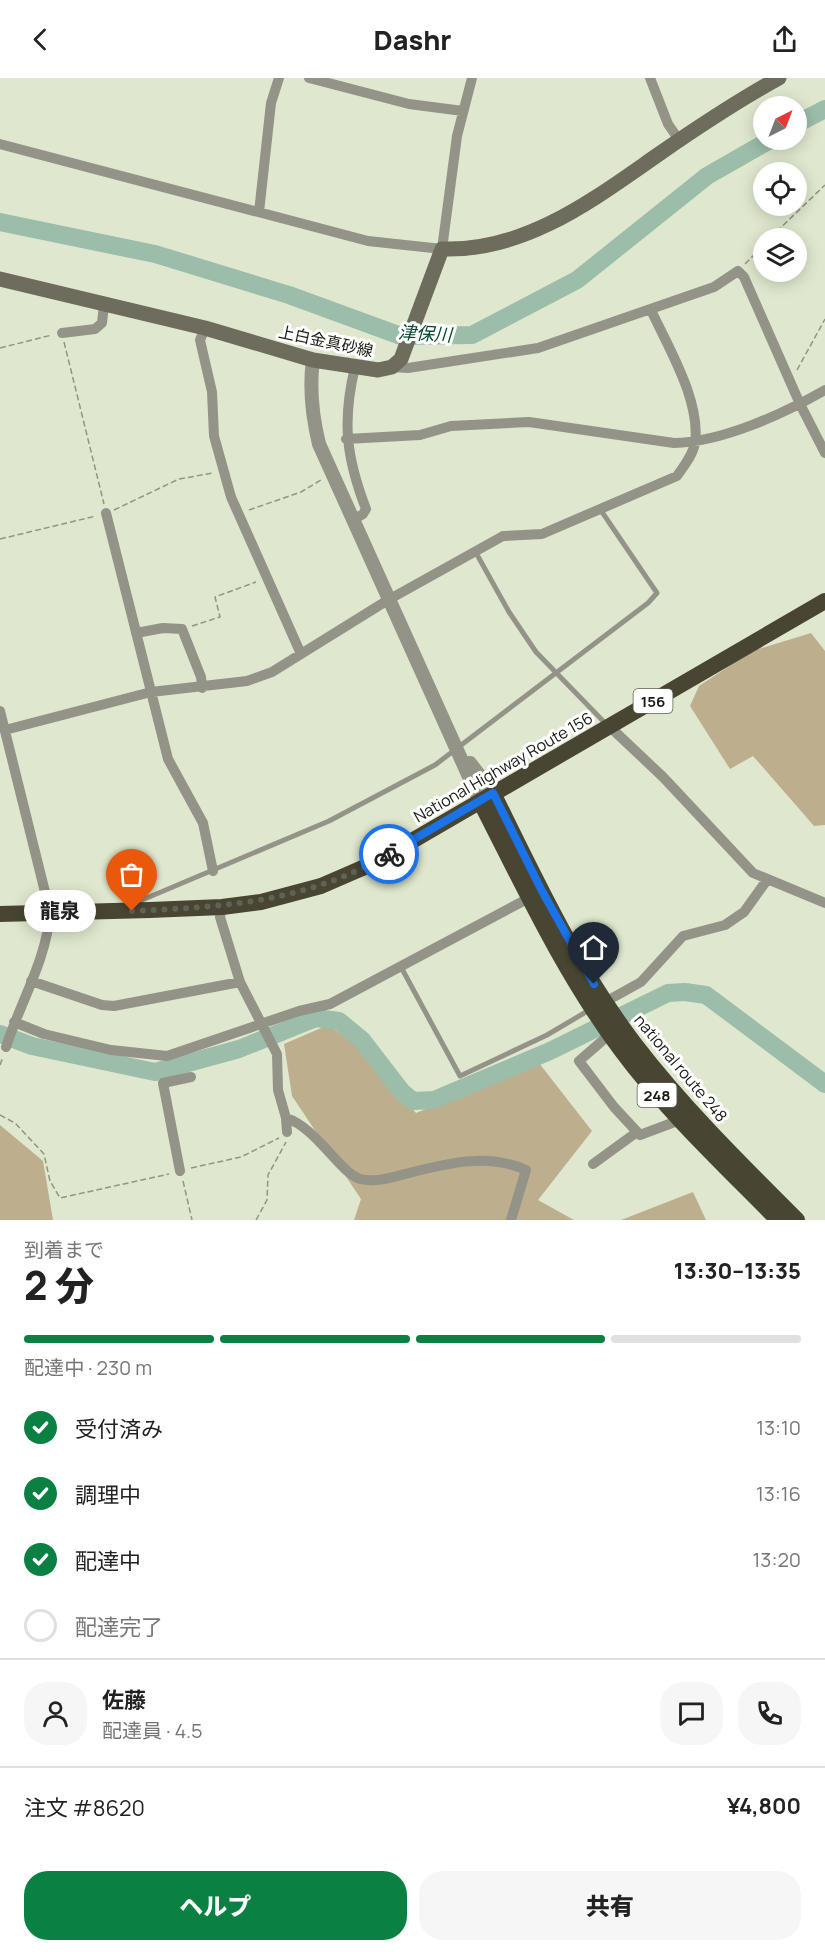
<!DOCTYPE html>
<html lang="ja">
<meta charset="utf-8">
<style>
body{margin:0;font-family:Manrope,"Noto Sans JP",sans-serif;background:#f6f6f6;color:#222;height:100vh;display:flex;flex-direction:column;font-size:22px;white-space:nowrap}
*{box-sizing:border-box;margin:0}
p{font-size:20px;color:#767676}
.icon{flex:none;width:33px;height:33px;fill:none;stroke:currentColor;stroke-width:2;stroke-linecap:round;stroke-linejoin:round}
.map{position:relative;height:1142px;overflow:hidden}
.drawer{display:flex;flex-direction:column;background:#fff;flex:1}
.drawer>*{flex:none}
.needle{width:39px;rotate:42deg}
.tools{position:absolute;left:753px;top:18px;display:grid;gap:12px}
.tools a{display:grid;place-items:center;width:54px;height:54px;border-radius:50%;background:#fff;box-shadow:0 3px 15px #0003;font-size:30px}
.pin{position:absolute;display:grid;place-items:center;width:51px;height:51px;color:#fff;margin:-62px -26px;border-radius:50% 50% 50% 0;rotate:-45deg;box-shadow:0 0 6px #0007}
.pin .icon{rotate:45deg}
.courier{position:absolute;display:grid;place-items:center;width:60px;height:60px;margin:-30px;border:4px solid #1a73e8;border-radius:50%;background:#fff;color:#222;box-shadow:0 2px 8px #0007}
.bubble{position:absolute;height:42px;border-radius:21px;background:#fff;box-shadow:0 3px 15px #0003;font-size:20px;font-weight:800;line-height:42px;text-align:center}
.head em{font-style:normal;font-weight:800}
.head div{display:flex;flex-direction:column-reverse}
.head{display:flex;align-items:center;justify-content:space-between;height:102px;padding:0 24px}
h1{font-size:39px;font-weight:800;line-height:45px}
.bar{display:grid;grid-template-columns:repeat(4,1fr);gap:9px 6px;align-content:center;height:72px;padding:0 24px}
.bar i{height:8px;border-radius:4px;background:#e0e0e0}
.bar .on{background:#0b8043}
.bar p{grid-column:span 4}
.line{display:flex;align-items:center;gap:15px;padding:0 24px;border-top:2px solid #e0e0e0}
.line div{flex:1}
.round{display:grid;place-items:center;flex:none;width:63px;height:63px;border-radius:24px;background:#f6f6f6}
ol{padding:0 24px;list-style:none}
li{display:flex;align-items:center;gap:18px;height:66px}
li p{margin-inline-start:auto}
li .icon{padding:6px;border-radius:50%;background:#0b8043;color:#fff;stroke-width:4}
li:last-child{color:#767676}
li i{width:33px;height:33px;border:3px solid #e0e0e0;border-radius:50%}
.action{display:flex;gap:12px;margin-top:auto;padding:12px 24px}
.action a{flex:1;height:69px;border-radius:24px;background:#0b8043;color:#fff;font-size:24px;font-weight:800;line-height:69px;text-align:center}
.action a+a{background:#f6f6f6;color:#222}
header{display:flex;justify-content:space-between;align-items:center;height:78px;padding:0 24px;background:#fff;font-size:27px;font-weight:800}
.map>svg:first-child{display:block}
</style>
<header><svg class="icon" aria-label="back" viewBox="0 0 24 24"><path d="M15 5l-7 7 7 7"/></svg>Dashr<svg class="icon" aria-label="share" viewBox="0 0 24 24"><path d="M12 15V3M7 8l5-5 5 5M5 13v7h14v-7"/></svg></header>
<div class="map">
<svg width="825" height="1142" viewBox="0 0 825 1142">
<rect width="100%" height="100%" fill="#dfe8ce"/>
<path fill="#bdae8e" d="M 811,555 L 825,573 L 825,747 L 814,748 L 753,678 L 730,691 L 690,628 L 699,608 L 752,573 Z
M 328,947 L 363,971 L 416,1035 L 539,985 L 592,1053 L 538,1122 L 574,1142 L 354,1142 L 361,1121 L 292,1018 L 284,966 Z
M 0,1047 L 43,1083 L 53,1142 L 0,1142 Z
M 693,1114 L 706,1142 L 621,1142 Z"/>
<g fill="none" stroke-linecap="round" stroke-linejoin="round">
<path stroke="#9bbda9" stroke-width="18" d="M 796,46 L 825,31
M 0,144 L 155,176 L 289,217 L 401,258 L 472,257 L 577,202 L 707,98 L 770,62
M 0,956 L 32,968 L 155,994 L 239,971 L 316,940 L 339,943 L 362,962 L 402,1014 L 413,1023 L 434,1022 L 550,973 L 668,915 L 685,914 L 706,917 L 825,1006"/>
<path stroke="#8f9682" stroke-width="1.5" stroke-dasharray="6 3" stroke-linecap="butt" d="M 770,160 L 825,107
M 745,186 L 764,167
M 64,264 L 104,426
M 0,270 L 52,257
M 797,292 L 825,241
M 114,432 L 179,401 L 213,395
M 249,432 L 301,414 L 321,402
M 0,461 L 96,438
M 192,548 L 220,539 L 215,519 L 256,504
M 0,987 L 3,979
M 0,1037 L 15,1045 L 44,1076 L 50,1103 L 60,1120 L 169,1096
M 191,1090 L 241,1079 L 279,1060
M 183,1103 L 192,1142
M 256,1142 L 267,1122 L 268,1097 L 286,1064"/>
<path stroke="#949388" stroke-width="5" d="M 475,473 L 509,534 L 536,574 L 607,647
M 136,829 L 142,822 L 329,743 L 435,687 L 648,525 L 657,515 L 600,431
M 401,889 L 460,998 L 547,957 L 591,931"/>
<path stroke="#949388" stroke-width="10" d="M 309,0 L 409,26 L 463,33
M 650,0 L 668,46 L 679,62
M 0,66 L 368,163 L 442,171 L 457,58 L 472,0
M 259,134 L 271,25 L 279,0
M 205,250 L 200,262 L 212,314 L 214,358 L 231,419 L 301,576
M 62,255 L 95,251 L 102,245 L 104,227
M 392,289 L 408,290 L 538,270 L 714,209 L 738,193 L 744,199 L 800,326 L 825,375
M 346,361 L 420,357 L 451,348 L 529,344 L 674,365 C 722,364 783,336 825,312
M 106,435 L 168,681 L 203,745 L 213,793
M 353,442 L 363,436 L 366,431 C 346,379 342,343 355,289
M 136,555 L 163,550 L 182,551 L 201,599 L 202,610
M 0,633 L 50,834 C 47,881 20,925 6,969
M 609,648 L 663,699 L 753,795 L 825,825
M 5,652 L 151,614 L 247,603 L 272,594 L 388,522 L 503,458 L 542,456 L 677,398 C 684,388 693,377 695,365 C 701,323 668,269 651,232
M 222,829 L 220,839 L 240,904 L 277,976 L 278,1012 L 286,1040 L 287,1054
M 31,903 L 102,927 L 114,928 L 240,904
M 605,924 L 641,904 L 683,858 L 725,847 L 744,834 L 767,802
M 14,944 L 44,956 L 111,972 L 167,978 L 299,933 L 330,926 L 529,820
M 610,956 L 579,983 L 614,1029 L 640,1057 L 680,1042
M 286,1040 C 316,1049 340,1095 360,1101 C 376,1105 393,1099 409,1095 C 448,1085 488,1075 526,1092 L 511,1142
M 593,1086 L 637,1054
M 180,1093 L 163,1005 L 191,999"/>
<path stroke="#949388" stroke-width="14" d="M 313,282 C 309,311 312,337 319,366 L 480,723
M 470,685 L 493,715"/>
<path stroke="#6e6d5d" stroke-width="15" d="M 0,201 L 205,250 L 313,282 L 378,292 L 392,289 L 401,281 L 442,171 C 526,174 594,121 659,76 C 698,49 737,23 779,0"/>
<path stroke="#484632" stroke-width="16" d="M 493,715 C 535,800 576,889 634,965 C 683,1029 740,1085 797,1142
M 480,723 C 523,807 564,896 621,972 C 667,1034 724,1087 778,1142
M 0,836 L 150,832 L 222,829 L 261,824 L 321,808 L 374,785 L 825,523"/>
</g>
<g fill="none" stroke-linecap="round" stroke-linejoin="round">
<path stroke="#5e6354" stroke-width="6" stroke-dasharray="0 10.8" d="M 132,833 C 225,829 307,824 389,776"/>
<path stroke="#1a73e8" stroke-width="8" d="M 389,776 L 493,715 L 542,813 L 594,906"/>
</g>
<g text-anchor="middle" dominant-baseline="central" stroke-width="6" stroke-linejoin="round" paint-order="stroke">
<g fill="#fff" stroke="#5d5f59" stroke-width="1.5">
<rect x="633.5" y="611" width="39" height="24" rx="4.5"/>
<rect x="637.5" y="1005" width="39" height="24" rx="4.5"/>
</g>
<g font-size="15" font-weight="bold" fill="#181b12">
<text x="653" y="623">156</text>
<text x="657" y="1017">248</text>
</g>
<g font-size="16" fill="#181b12" stroke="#fff">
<text transform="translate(326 263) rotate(12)">上白金真砂線</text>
<text transform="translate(503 689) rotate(-30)">National Highway Route 156</text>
<text transform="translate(681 990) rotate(50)">national route 248</text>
</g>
<g font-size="18" font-style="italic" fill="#04462b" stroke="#fff">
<text transform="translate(425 255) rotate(3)">津保川</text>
</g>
</g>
</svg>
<div class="tools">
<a><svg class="needle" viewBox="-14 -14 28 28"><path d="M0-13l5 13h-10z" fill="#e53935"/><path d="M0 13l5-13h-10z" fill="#767676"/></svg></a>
<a><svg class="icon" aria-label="locate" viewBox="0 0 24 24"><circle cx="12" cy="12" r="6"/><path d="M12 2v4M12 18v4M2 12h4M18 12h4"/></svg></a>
<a><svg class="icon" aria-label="layers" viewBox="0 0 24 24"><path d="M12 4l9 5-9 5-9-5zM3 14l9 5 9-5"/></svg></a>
</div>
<div class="pin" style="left:132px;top:833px;background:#ea580c"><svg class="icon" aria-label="bag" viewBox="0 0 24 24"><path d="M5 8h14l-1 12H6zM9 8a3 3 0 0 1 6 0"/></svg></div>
<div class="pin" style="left:594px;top:906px;background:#1f2937"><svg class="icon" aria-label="home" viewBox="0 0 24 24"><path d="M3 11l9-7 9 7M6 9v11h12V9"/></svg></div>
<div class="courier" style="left:389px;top:776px"><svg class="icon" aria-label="bike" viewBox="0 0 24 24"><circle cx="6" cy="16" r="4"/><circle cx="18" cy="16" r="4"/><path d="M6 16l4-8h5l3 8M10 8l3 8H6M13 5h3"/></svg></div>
<div class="bubble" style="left:24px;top:812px;width:72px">龍泉</div>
</div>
<section class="drawer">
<div class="head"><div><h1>2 分</h1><p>到着まで</p></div><em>13:30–13:35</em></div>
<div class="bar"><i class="on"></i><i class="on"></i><i class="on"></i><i></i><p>配達中 · 230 m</p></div>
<ol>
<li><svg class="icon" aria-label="check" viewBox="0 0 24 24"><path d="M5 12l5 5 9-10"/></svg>受付済み<p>13:10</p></li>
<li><svg class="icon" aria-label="check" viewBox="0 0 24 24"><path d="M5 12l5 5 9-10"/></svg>調理中<p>13:16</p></li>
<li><svg class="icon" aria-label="check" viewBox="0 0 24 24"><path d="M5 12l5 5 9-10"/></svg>配達中<p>13:20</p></li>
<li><i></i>配達完了</li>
</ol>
<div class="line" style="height:108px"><a class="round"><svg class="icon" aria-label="person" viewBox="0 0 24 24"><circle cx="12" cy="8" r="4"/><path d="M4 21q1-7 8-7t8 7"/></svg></a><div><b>佐藤</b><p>配達員 · 4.5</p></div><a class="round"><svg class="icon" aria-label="chat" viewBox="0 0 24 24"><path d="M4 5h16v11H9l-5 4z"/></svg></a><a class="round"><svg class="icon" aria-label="phone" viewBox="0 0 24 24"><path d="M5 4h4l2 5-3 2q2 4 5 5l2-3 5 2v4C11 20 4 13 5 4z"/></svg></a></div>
<div class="line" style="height:78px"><div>注文 #8620</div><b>¥4,800</b></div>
<div class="action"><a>ヘルプ</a><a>共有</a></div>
</section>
